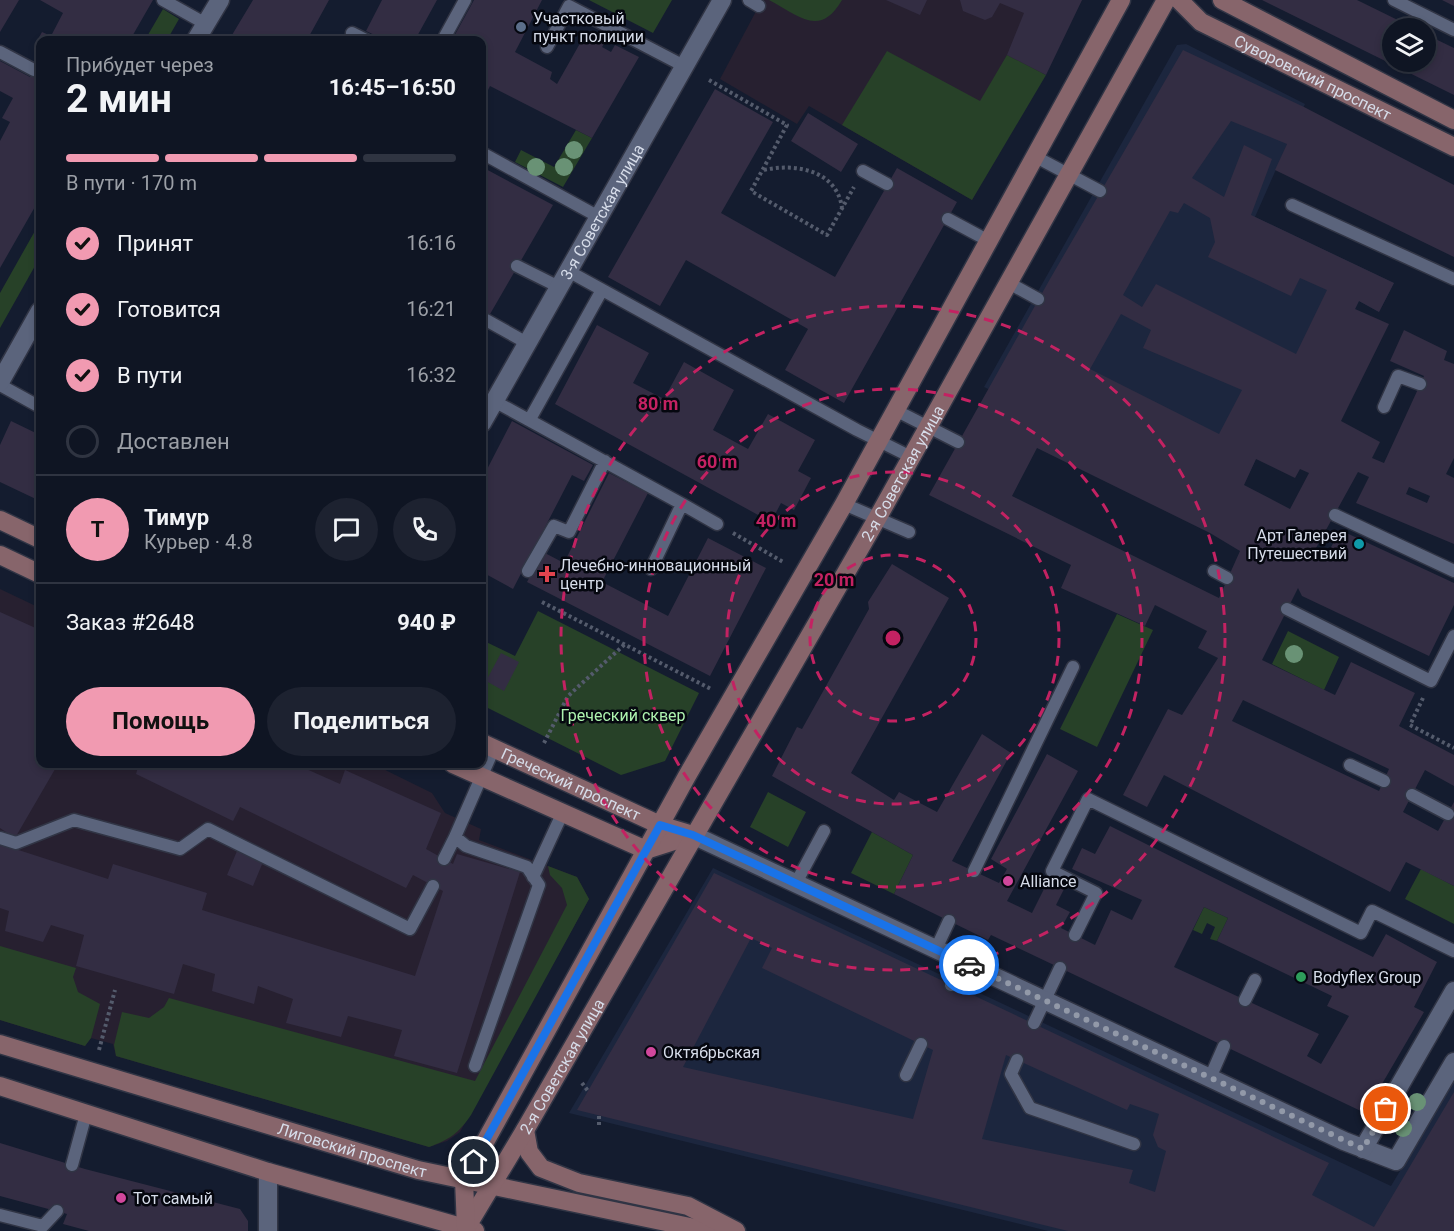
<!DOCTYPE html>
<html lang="ru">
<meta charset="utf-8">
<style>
body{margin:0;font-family:Roboto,sans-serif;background:#1d2230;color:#f1f3f6;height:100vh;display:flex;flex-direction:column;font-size:22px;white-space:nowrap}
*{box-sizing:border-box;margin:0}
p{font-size:20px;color:#9b9fa6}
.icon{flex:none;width:33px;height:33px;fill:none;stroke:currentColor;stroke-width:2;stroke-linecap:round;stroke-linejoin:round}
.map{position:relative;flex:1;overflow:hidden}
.sheet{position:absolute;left:36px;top:36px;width:450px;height:732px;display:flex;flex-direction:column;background:#0f1523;border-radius:12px;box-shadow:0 3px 9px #0003,0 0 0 2px #2f3441}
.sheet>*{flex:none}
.controls{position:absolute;left:1382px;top:18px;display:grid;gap:12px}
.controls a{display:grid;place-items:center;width:54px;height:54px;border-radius:50%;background:#0f1523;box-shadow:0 3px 9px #0003,0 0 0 2px #2f3441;font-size:30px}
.pin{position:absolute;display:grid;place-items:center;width:51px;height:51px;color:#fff;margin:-26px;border:3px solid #fff;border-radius:50%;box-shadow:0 2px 6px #0007}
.courier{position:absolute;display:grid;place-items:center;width:60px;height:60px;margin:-30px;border:4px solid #1a73e8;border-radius:50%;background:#fff;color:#222;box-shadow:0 2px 8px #0007}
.summary em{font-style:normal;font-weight:700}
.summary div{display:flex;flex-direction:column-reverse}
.summary{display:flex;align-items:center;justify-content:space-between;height:102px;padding:0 30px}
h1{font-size:39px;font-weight:700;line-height:45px}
.bar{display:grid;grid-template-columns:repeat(4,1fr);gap:9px 6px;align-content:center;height:72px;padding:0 30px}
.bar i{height:8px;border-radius:4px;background:#2f3441}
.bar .on{background:#f19ab1}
.bar p{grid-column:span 4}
.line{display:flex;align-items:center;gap:15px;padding:0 30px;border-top:2px solid #2f3441}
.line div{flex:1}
.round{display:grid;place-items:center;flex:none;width:63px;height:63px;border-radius:32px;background:#1d2230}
ol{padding:0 30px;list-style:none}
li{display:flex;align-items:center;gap:18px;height:66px}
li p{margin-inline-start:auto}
li .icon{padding:6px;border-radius:50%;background:#f19ab1;color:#111;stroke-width:4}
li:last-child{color:#9b9fa6}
li i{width:33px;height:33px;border:3px solid #2f3441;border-radius:50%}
.button{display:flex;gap:12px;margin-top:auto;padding:12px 30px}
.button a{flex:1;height:69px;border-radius:36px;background:#f19ab1;color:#111;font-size:24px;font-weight:700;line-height:69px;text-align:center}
.button a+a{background:#1d2230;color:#f1f3f6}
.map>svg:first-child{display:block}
</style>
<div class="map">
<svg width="1454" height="1231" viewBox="0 0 1454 1231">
<rect width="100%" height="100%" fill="#141c2f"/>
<path fill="#1c263e" d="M 1186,44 L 1305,104 L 1255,217 L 1394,283 L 1379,312 L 1359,301 L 1312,398 L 1256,459 L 1234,505 L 984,387 L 1177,45 Z
M 713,868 L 1391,1186 L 1454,1081 L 1454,1231 L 1048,1231 L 569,1113 Z"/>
<path fill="#272030" d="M 762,0 L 1082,0 L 972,200 L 809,106 L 797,124 L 720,79 Z
M 0,589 L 40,608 L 40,764 L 373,764 L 432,793 L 445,813 L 481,829 L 479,840 L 577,877 L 589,899 L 460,1132 L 447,1141 L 429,1147 L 116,1056 L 113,1044 L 91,1038 L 85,1046 L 0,1020 Z"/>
<path fill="#274128" d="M 589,0 L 672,0 L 653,33 Z
M 769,0 L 842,0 C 820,38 799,16 769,0 Z
M 163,9 L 179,19 L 167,40 L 145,40 Z
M 887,51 L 980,101 L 1007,55 L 1046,75 L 972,200 L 842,125 Z
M 576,130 L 592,138 L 563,187 L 515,162 L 521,150 L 554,167 Z
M 40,222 L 40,257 L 0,328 L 0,293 Z
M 538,611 L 699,693 L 665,761 L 621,775 L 482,705 L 482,640 L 515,656 Z
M 1117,614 L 1153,630 L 1097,747 L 1060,729 Z
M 1288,631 L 1339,657 L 1324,690 L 1272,664 Z
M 768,792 L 806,812 L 788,847 L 750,827 Z
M 872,832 L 913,855 L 894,894 L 851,873 Z
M 548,866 L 577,877 L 589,899 L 471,1115 C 459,1133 449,1140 429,1147 L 116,1056 L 114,1045 L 122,1012 L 149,1018 L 164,1007 L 169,998 L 475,1081 L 567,905 L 562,888 L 550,875 Z
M 1421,869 L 1454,886 L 1454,924 L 1405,899 Z
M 1204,907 L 1228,918 L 1217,941 L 1210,939 L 1215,927 L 1207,923 L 1202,934 L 1193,930 Z
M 0,946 L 76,968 L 73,977 L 78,992 L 100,1004 L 91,1038 L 85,1046 L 0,1020 Z"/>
<path fill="#332d43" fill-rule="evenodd" d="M 0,0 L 19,0 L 0,32 Z
M 40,0 L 153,0 L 130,40 L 40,40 L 40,46 L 36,43 L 42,32 L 51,36 L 63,13 Z
M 253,0 L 329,0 L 307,40 L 229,40 Z
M 382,0 L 437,0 L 415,40 L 385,40 L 366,31 Z
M 474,0 L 542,0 L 515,52 L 552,72 L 550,79 L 557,84 L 587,31 L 606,41 L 602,47 L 611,52 L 615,45 L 639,57 L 592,138 L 490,86 L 482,102 L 482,40 L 452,40 Z
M 886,0 L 927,0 L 920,15 Z
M 960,0 L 1082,0 L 1046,75 L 1007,55 L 1024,13 L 1000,3 L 992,17 L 985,20 L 963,11 Z
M 1262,0 L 1357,0 L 1414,28 L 1392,28 L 1392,62 L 1425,62 L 1425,34 L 1454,48 L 1454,95 Z
M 1442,0 L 1454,0 L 1454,6 Z
M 1183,50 L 1304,107 L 1454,185 L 1454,257 L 1275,170 L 1287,144 L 1231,121 L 1192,178 L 1224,197 L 1244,145 L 1272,159 L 1251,215 L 1394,283 L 1379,312 L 1359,301 L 1355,309 L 1389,324 L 1341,421 L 1380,442 L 1372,458 L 1384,463 L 1424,376 L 1390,361 L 1404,330 L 1447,351 L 1444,360 L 1454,364 L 1454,458 L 1446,474 L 1454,478 L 1454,544 L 1356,503 L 1369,477 L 1358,472 L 1316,548 L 1328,553 L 1340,530 L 1454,583 L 1454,605 L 1429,656 L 1302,596 L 1298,588 L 1262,660 L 1335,695 L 1351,662 L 1415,693 L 1399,726 L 1454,755 L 1454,786 L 1425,770 L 1403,812 L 1438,831 L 1454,802 L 1454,886 L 1406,862 L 1390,892 L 1164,775 L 1147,807 L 1123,795 L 1168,709 L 1182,715 L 1218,658 L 1198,648 L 1207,631 L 1155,605 L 1145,626 L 1061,588 L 1071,565 L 929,495 L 1050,279 ZM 1184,203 L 1210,218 L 1215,242 L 1208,257 L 1291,296 L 1300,278 L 1327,290 L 1296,354 L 1156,284 L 1142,307 L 1123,295 L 1170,211 L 1178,213 ZM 1121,314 L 1151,330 L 1143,348 L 1242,390 L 1219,434 L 1090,369 ZM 1037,448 L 1210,533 L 1240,551 L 1219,598 L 1012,496 ZM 1256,459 L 1295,478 L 1300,469 L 1309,473 L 1290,509 L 1244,485 ZM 1409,487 L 1430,496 L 1427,503 L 1406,494 ZM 1243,700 L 1389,769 L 1379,791 L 1232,721 Z
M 40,59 L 40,198 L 0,268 L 0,141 L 10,122 L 2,118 L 13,98 L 0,91 L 0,61 L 30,77 Z
M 715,89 L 773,122 L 721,213 L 835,277 L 897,168 L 957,202 L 844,403 L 785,370 L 808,329 L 686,260 L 660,306 L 608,277 Z
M 808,113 L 858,144 L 841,172 L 791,141 Z
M 482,167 L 553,205 L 482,328 L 483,200 Z
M 597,325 L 649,353 L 633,383 L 664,399 L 684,362 L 734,390 L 713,430 L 748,449 L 768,414 L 815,440 L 798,471 L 811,478 L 794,510 L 781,503 L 771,522 L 555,404 Z
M 11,421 L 40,435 L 40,501 L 0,482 L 0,445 Z
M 512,421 L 593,465 L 584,481 L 572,475 L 513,589 L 482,572 L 482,479 Z
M 609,473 L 648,493 L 602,582 L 668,616 L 708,538 L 766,568 L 710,676 L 527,582 L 543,552 L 564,563 Z
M 892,564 L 949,598 L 851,773 L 894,800 L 899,792 L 937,812 L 982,734 L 1011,753 L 952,861 L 999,883 L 1007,869 L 991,859 L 1047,754 L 1078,771 L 1007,901 L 1032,913 L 1048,881 L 1064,889 L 1056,905 L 1070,912 L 1061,928 L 1095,945 L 1111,910 L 1132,920 L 1142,900 L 1072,869 L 1082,848 L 1095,854 L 1110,826 L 1373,957 L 1386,934 L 1437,962 L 1414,1007 L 1424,1012 L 1365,1113 L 991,935 L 988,940 L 894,894 L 913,855 L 772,776 L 797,727 L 802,729 L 869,609 L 868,602 ZM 1204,907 L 1228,918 L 1217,941 L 1332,996 L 1327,1006 L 1349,1016 L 1321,1064 L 1307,1056 L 1319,1034 L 1174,967 Z
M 0,612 L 40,630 L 40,764 L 58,764 L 15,838 L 0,828 Z
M 501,653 L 519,662 L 504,691 L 486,681 Z
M 139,764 L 295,764 L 340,784 L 345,770 L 441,813 L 426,849 L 453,864 L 457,854 L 520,872 L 457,1073 L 394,1056 L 402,1030 L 348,1016 L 341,1037 L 286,1023 L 293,999 L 258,986 L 254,1004 L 212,991 L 215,974 L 183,964 L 174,994 L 76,966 L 84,935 L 51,925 L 43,942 L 5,931 L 9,911 L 0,908 L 0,844 L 108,879 L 113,864 L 207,893 L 202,910 L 415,976 L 443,891 L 413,875 L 406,888 L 240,807 L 233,821 L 136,774 Z
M 237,851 L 263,862 L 253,886 L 227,875 Z
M 714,873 L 1329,1163 L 1312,1195 L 1374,1227 L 1454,1092 L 1454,1231 L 1068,1231 L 577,1110 ZM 751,938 L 772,948 L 762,968 L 933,1050 L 913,1119 L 683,1067 ZM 1006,1055 L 1127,1110 L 1130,1104 L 1159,1114 L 1153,1135 L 1158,1147 L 1166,1151 L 1155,1192 L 1129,1183 L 1133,1170 L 982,1139 Z
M 0,1143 L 85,1169 L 240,1209 L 248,1221 L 248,1231 L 89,1231 L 63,1224 L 67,1214 L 0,1196 Z"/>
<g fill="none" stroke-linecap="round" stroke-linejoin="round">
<g stroke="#313545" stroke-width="15">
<path id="lane" d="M 163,0 L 206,24
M 749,0 L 759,6
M 1394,0 L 1454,30
M 352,33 L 366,40
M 443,40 L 465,0
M 547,47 L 569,6 L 684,66
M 0,52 L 34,70
M 482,153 L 599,217
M 1036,157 L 1100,191
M 863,171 L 887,184
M 1292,205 L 1454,279
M 948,219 L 989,241
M 517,266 L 559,287
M 568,271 L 857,430 L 911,457
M 1007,282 L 1038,299
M 486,320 L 527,343
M 0,385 L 40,407
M 494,401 L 682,504 L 651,569
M 1384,407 L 1398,376 L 1420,384
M 895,410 L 958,442
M 530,419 L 602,290
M 682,504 L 717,524
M 844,504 L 909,532
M 1335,515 L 1454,571
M 528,571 L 554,526 L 569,532 L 605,461
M 1214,571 L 1227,578
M 1287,609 L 1431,681 L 1454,636
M 1350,765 L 1384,781
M 1412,795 L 1448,814
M 0,838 L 16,843 L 74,820 L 180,849 L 208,829 L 410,929 L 433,886
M 444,859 L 455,837
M 974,871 L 1073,667
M 533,877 L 563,812
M 796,883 L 824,831
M 1075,935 L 1096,893 L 1052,871 L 1088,799 L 1361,933 L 1372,911 L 1454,951
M 936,949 L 949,921
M 951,985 L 963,962
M 1245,1000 L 1255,980
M 1034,1023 L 1060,968
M 1017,1060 L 1011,1074 L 1030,1108 L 1134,1144
M 475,1066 L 539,885 L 527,867 L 466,846 L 455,837 L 494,748
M 906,1075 L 921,1044
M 1210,1078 L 1224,1046
M 72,1165 L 86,1114
M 0,1215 L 43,1226 L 57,1211"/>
</g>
<g stroke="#313545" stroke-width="21">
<g id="street">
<path d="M 196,40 L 220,0"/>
<path d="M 0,382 L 40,311"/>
<path id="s1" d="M 482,423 L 722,0"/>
<path d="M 693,835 L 1344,1141 L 1396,1161 L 1454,1062"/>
<path d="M 1363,1149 L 1454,991"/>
<path d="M 268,1231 L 268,1172"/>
</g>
</g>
<g stroke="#313545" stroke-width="21">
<g id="secondary">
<path id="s2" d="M 1179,0 L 1201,22 L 1454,147"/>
<path d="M 1222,0 L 1454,120"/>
<path d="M 0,520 L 40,539"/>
<path d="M 0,555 L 40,574"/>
<path id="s3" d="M 482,743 L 660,825 L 693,835"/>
<path d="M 453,764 L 646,850"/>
<path d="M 646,850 L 693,835"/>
<path id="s4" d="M 0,1044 L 418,1170 L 709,1231"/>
<path d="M 0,1086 L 268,1172 L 475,1231"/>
<path d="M 525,1130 L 529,1152 L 541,1168 L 579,1183 L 688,1206 L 736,1231"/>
<path id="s5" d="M 466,1228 L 525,1130 L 878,517 L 1166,0"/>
<path d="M 466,1228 L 464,1180 L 687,776 L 844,504 L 1121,0"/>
</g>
</g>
<path stroke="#545b6c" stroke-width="4" stroke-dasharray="3 3" stroke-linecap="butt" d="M 709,80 L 787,125 L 751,191 L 827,235 L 854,187
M 764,170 C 795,163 837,170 842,208
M 733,533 L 783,562
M 542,602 L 711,689
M 1423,698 L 1410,725 L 1454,748
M 544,743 L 568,696 L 625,644
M 99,1050 L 115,990
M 582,1083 L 588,1091
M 599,1116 L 599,1127"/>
<use href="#lane" stroke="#5b647c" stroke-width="12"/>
<use href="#street" stroke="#5b647c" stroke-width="18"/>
<use href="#secondary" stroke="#87656b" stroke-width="18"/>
</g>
<g fill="#699275">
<circle cx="574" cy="150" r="9"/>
<circle cx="536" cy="167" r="9"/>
<circle cx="564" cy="167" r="9"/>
<circle cx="1294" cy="654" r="9"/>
<circle cx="1417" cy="1102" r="9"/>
<circle cx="1403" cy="1128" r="9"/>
</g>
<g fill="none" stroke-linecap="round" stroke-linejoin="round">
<path stroke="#9299a8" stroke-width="6" stroke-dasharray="0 10.8" d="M 969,965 L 1363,1149 L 1386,1109"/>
<path stroke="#1a73e8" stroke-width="8" d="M 474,1162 L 660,825 L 693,835 L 969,965"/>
</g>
<g fill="none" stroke="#c32262" stroke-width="3" stroke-dasharray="10 8">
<circle cx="893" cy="638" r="83"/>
<circle cx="893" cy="638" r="166"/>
<circle cx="893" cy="638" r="249"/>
<circle cx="893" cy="638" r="332"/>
</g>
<circle fill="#5c6f8a" stroke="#05070f" stroke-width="2" cx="521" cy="27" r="6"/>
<circle fill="#0f9aa8" stroke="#05070f" stroke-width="2" cx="1359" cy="544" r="6"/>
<path fill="#e0444e" stroke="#05070f" stroke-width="2" d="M544 565h6v6h6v6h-6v6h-6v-6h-6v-6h6z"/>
<g fill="#d1479c" stroke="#05070f" stroke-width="2">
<circle cx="1008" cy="881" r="6"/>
<circle cx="651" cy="1052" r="6"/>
<circle cx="121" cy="1198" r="6"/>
</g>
<circle fill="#2e9e5b" stroke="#05070f" stroke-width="2" cx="1301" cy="977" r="6"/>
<g text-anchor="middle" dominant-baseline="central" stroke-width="5" stroke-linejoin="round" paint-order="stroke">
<g font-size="16" fill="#d6dce9" stroke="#05070f" text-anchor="start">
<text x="533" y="18">Участковый<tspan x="533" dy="18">пункт полиции</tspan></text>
<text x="1347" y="535" text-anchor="end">Арт Галерея<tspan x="1347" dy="18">Путешествий</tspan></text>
<text x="560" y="565">Лечебно-инновационный<tspan x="560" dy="18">центр</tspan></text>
<text x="1020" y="881">Alliance</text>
<text x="1313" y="977">Bodyflex Group</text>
<text x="663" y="1052">Октябрьская</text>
<text x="133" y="1198">Тот самый</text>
</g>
<g font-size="16" fill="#d6dce9" stroke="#05070f">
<text stroke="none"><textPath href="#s2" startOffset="156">Суворовский проспект</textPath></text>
<text stroke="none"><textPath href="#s1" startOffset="243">3-я Советская улица</textPath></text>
<text stroke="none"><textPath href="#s5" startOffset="872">2-я Советская улица</textPath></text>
<text stroke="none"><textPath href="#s3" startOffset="98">Греческий проспект</textPath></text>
<text stroke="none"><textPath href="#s5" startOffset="188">2-я Советская улица</textPath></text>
<text stroke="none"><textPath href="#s4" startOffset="368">Лиговский проспект</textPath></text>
</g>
<g font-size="16" fill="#aef3af" stroke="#05070f">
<text x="623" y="715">Греческий сквер</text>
</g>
</g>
<circle cx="893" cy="638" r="9" fill="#c32262" stroke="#05070f" stroke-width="3"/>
<g font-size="18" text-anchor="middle" font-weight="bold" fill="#c32262" stroke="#05070f" stroke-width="5" stroke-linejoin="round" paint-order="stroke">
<text x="658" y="410">80 m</text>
<text x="717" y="468">60 m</text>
<text x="776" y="527">40 m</text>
<text x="834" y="586">20 m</text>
</g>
</svg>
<div class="controls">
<a><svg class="icon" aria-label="layers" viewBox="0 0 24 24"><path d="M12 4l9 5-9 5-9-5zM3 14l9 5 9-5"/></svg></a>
</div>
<div class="pin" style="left:1386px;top:1109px;background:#ea580c"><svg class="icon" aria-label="bag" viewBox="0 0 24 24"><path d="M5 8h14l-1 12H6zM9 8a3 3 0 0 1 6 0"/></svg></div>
<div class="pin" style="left:474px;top:1162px;background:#1f2937"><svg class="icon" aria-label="home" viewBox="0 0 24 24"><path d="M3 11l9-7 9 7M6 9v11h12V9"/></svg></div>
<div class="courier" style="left:969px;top:965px"><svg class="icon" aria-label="car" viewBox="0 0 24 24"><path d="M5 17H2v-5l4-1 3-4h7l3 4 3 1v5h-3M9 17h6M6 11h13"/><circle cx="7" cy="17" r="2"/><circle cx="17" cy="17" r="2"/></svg></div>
<section class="sheet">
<div class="summary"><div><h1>2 мин</h1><p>Прибудет через</p></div><em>16:45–16:50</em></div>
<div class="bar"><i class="on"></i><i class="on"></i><i class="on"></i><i></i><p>В пути · 170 m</p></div>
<ol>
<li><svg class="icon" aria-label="check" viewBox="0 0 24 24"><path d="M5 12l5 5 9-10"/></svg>Принят<p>16:16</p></li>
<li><svg class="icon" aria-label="check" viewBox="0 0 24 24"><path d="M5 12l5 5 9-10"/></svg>Готовится<p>16:21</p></li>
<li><svg class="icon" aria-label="check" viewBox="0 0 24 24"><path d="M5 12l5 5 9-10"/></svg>В пути<p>16:32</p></li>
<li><i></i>Доставлен</li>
</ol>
<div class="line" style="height:108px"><b class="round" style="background:#f19ab1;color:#111">Т</b><div><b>Тимур</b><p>Курьер · 4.8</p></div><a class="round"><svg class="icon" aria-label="chat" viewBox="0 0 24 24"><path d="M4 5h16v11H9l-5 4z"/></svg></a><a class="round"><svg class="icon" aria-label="phone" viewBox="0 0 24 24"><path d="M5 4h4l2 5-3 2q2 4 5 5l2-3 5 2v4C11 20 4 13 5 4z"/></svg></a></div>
<div class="line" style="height:78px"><div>Заказ #2648</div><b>940 ₽</b></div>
<div class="button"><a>Помощь</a><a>Поделиться</a></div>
</section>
</div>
